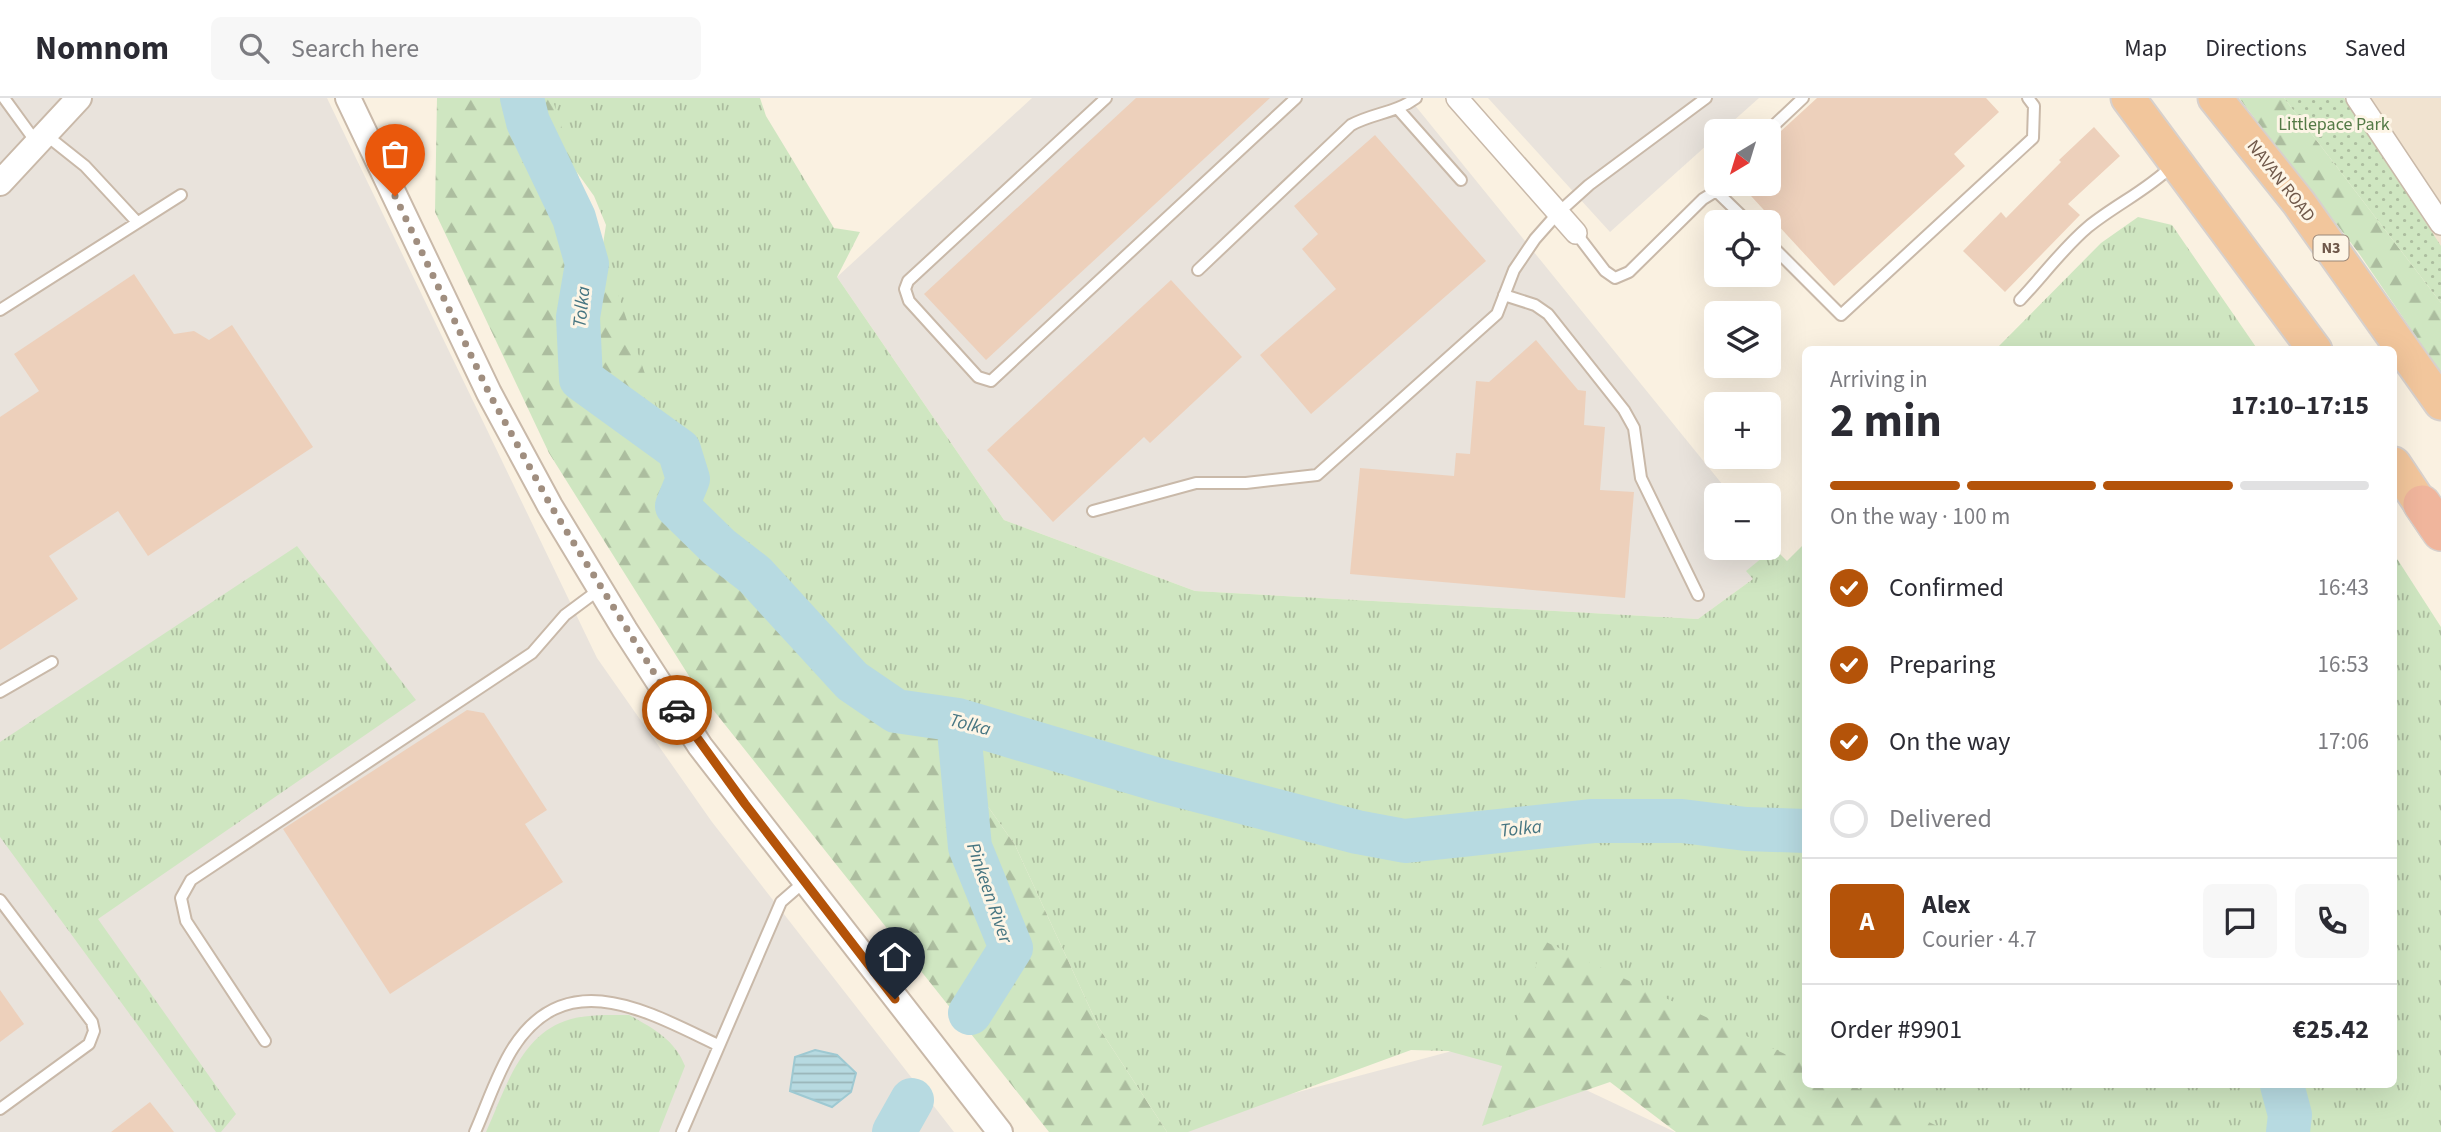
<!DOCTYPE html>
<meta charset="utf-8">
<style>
body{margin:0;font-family:"Source Sans 3",sans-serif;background:#f7f7f7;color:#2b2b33;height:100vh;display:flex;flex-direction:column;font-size:26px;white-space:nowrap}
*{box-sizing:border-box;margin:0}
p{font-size:23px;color:#7c7c81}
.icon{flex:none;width:38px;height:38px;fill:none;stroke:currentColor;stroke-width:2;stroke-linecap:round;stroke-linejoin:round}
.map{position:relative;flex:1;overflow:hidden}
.side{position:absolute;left:1802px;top:248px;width:595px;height:742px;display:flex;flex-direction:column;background:#fff;border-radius:10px;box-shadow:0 7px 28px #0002}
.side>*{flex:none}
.needle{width:46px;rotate:218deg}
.buttons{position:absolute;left:1704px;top:21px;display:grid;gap:14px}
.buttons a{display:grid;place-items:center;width:77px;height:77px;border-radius:10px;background:#fff;box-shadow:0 7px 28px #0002;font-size:35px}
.pin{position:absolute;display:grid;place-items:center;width:60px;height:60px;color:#fff;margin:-72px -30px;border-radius:50% 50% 50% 0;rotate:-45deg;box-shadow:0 0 7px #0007}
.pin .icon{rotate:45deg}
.courier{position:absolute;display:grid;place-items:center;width:70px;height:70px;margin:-35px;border:5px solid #b45309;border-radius:50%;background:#fff;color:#222;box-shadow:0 2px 9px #0007}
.head em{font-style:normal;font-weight:700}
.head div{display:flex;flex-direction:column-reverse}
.head{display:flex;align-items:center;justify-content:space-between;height:119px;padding:0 28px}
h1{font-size:46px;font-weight:700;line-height:52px}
.bar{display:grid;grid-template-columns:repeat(4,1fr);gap:10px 7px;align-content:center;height:84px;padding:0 28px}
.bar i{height:9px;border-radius:5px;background:#e1e1e2}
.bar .active{background:#b45309}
.bar p{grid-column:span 4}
.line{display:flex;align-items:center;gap:18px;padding:0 28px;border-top:2px solid #e1e1e2}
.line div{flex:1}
.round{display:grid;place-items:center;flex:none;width:74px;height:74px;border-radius:10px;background:#f7f7f7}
ol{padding:0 28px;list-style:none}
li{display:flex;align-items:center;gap:21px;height:77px}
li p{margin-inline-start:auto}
li .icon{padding:7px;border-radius:50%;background:#b45309;color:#fff;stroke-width:4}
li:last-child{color:#7c7c81}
li i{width:38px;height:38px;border:4px solid #e1e1e2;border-radius:50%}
header{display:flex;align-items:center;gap:42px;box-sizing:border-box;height:98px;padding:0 35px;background:#fff;border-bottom:2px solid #e1e1e2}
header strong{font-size:33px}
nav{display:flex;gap:38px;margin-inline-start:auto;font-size:24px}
.search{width:490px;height:63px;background:#f7f7f7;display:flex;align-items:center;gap:18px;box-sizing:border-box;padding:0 24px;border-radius:10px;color:#7c7c81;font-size:26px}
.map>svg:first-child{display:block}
</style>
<header>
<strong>Nomnom</strong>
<div class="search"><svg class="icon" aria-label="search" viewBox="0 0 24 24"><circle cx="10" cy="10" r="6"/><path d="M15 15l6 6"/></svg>Search here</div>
<nav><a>Map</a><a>Directions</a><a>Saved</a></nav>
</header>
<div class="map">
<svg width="2441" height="1034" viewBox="0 0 2441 1034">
<defs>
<pattern id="grass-tufts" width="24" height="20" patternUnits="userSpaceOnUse" patternTransform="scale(1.75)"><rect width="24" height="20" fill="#cfe6c1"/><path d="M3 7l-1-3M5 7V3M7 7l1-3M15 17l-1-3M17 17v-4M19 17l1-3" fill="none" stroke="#acbd9f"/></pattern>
<pattern id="forest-firs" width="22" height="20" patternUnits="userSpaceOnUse" patternTransform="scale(1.75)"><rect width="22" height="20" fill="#cfe6c1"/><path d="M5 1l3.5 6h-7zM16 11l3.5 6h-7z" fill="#acbd9f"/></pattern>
<pattern id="park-dots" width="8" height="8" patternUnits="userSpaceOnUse" patternTransform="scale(1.75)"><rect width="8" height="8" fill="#cfe6c1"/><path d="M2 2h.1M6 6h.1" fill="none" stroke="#acbd9f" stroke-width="1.8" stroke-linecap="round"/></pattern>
<pattern id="water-rules" width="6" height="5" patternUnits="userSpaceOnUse" patternTransform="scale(1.75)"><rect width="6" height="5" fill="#b7dae1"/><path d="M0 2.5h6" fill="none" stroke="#99b4b8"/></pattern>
</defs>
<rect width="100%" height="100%" fill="#faf1e1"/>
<path fill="#f1e3d0" d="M 2327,0 L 2441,0 L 2441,164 Z"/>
<path fill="#e9e3dc" d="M 0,0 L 327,0 L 597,560 L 712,724 L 954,1034 L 0,1034 Z
M 1032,0 L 1409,0 L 1731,397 L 1717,397 L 1717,450 L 1769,450 L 1769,444 L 1774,450 L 1747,473 L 1753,481 L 1698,521 L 1195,493 L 1004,422 L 837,179 Z
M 1488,0 L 1759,0 L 1722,33 L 1717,33 L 1717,38 L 1610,134 Z
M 1467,949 L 1531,966 L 1675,1034 L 1175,1034 L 1171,1028 Z"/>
<path fill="url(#grass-tufts)" d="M 544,0 L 760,0 L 766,18 L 834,130 L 860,134 L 837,179 L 1004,422 L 1195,493 L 1698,521 L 1753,481 L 1746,473 L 1774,450 L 1787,463 L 1806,444 L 1806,725 L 1628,716 L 1538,716 L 1453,732 L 1402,737 L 1327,720 L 885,600 L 853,578 L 751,467 L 683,407 L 591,221 L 606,127 L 594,98 L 569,63 Z
M 2138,119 L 2172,127 L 2258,252 L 1995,252 L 2101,145 Z
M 297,448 L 416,602 L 98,821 L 236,1016 L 221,1034 L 216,1034 L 0,739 L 0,644 Z
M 2394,456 L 2441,529 L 2441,1034 L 2296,1034 L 2296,1009 L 2287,987 L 2394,987 Z
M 949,632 L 986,650 L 1112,687 L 1307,739 L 1416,759 L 1555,736 L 1806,746 L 1806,987 L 2269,987 L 2275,1001 L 2269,1034 L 1796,1034 L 1735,997 L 1506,969 L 1448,953 L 1411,952 L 1188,1034 L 1167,1034 L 1099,930 L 1015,747 L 970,683 Z
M 629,917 C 653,930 675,942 685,968 L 659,1034 L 486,1034 C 504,995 519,939 565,923 C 583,916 609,917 629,917 Z"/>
<path fill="url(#forest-firs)" d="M 437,0 L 552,0 L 673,359 L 856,606 L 949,632 L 970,683 L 1015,747 L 1099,930 L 1167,1034 L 1049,1034 L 699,594 L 549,355 L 435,114 Z
M 2239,0 L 2284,0 L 2441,205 L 2441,275 L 2358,154 Z
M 1544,843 L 1806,966 L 1806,987 L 1850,987 L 1950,1034 L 1676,1034 L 1610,984 L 1482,1028 Z"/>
<path fill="url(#park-dots)" d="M 2284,0 L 2344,0 L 2441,148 L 2441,205 Z"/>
<path fill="url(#water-rules)" stroke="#9ec9d2" stroke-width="2" d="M 815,952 L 837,957 L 856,975 L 851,994 L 832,1009 L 790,993 L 795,959 Z"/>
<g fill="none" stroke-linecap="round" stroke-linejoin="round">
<path stroke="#9ec9d2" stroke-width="7" d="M 1120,690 L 1125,672"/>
<path stroke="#b7dae1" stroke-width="44" d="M 522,0 L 528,24 L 574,120 L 587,166 L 578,219 L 581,281 L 679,352 L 688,381 L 677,408 L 719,449 L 755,477 L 852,583 L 896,613 L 958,622 L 1162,683 L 1357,734 L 1405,743 L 1593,723 L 1682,723 L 1746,731 L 1806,733
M 958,622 L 970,749 L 1011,850 L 970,915
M 2282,987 L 2290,1017 L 2288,1034
M 894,1034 L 912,1002"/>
</g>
<path fill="#edd0bb" d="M 1136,0 L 1270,0 L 986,262 L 924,196 Z
M 1817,0 L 1986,0 L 1999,14 L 1954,56 L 1965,68 L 1834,188 L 1740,86 L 1769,86 L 1769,44 Z
M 2094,29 L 2120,58 L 2068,106 L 2080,117 L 2005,194 L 1963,153 L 2001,114 L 2006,120 L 2061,64 L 2059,62 Z
M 1375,37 L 1486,163 L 1311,316 L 1260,257 L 1336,191 L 1302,151 L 1318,136 L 1294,108 Z
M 134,176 L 174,236 L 194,233 L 209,242 L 232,227 L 313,349 L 148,458 L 118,413 L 49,458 L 78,501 L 0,552 L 0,319 L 39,293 L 14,256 Z
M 1171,182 L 1242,259 L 1150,345 L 1144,339 L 1053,424 L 987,352 Z
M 1536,242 L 1578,292 L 1586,293 L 1584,327 L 1605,329 L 1600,392 L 1634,394 L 1625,500 L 1350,476 L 1360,370 L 1454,378 L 1456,355 L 1470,356 L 1476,283 L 1489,284 Z
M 467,612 L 484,615 L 547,712 L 525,726 L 563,784 L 390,896 L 283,731 Z
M 0,892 L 24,926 L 0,944 Z
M 150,1004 L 174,1034 L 111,1034 Z"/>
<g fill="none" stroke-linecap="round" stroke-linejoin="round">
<g stroke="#c9b9a9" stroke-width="14">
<path id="service" d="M 4,0 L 36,44
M 1106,0 L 908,183 L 905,191 L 909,203 L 978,279 L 991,283 L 1296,0
M 1399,12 L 1461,82
M 1768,33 L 1803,0
M 46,37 L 85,68 L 137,124
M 1720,86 L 1716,93 L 1748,124
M 1576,135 L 1605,173 L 1615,180 L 1629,174 L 1703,101 L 1716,93
M 1769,145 L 1841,217 L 2033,40 L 2034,8 L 2028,0
M 1198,172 L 1351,27 C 1373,15 1396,15 1416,0
M 1504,197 L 1535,207 L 1548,216 L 1624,312 L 1634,330 L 1641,380 L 1698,497
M 2020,202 C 2042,179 2063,150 2088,129 C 2115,107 2146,93 2172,68
M 0,212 L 181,97
M 1093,413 L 1196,385 L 1246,385 L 1317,377 L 1497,216 L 1514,172 L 1535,141 L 1558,115 L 1589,87 L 1706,0
M 0,594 L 52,564
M 0,802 L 92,924 L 94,933 L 89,946 L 0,1011
M 265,943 L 186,823 L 181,800 L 191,782 L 532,555 L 565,517 L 600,491
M 475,1034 C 487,1007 497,975 513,950 C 567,865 650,915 718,947
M 682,1034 L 781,804 L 804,784"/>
</g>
<g stroke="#c9b9a9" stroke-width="24">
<path id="minor" d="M 1457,0 L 1576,135
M 2357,0 L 2441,126"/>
</g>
<g stroke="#c9b9a9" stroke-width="28">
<path id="tertiary" d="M 348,0 L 489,295 L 550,408 L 625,532 L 700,648 L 1000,1034
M 0,85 L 79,0"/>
</g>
<g stroke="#d7d0cc" stroke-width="37">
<path id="trunk" d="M 2128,0 L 2315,252
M 2215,0 L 2299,105 L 2441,305
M 2394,366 L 2436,429"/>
</g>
<g stroke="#d7d0cc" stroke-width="40">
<path id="motorway" d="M 2422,406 L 2441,434"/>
</g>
<use href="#service" stroke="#fff" stroke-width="10"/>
<use href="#minor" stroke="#fff" stroke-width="21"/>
<use href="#tertiary" stroke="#fff" stroke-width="24"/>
<use href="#trunk" stroke="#f2c69c" stroke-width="33"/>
<use href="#motorway" stroke="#f0b59c" stroke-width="37"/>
</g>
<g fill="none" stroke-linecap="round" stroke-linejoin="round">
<path stroke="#a08e7f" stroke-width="7" stroke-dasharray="0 12.6" d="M 395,98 L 489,295 L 551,408 L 677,612"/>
<path stroke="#b45309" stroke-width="9" d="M 677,612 L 745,706 L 895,901"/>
</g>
<g text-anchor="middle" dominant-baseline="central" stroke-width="6" stroke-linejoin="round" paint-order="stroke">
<rect fill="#fdf5e6" stroke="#9a8779" stroke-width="2" x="2313.5" y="137.5" width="35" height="25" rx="5"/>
<g font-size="16" font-weight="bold" fill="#6f584a">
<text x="2331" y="150">N3</text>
</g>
<g font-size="18" fill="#547a46" stroke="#fdf5e6">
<text x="2334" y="26">Littlepace Park</text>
</g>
<g font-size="18" fill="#6f584a" stroke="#fdf5e6">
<text transform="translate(2281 83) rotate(52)">NAVAN ROAD</text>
</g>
<g font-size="19" font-style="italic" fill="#467581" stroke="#fdf5e6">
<text transform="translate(582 209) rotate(-84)">Tolka</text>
<text transform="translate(970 627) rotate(14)">Tolka</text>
<text transform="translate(1521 731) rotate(-6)">Tolka</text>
<text transform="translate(989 795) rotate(71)">Pinkeen River</text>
</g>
</g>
</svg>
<div class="buttons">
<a><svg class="needle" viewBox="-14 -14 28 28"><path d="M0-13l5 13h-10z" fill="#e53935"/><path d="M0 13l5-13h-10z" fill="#7c7c81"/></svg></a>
<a><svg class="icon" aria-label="locate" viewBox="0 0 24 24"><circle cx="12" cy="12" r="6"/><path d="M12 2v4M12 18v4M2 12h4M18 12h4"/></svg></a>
<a><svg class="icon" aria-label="layers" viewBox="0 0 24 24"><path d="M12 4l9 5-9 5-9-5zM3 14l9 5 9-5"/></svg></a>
<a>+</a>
<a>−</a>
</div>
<div class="pin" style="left:395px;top:98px;background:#ea580c"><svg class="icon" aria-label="bag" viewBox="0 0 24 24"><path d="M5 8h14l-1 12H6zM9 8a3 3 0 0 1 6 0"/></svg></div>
<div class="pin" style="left:895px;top:901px;background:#1f2937"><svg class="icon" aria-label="home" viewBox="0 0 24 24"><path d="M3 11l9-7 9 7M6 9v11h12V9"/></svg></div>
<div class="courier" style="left:677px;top:612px"><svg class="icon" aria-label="car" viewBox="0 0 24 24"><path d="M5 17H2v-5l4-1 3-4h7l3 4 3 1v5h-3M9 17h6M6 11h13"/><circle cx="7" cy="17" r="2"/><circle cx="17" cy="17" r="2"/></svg></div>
<section class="side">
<div class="head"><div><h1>2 min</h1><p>Arriving in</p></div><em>17:10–17:15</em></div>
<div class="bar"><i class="active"></i><i class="active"></i><i class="active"></i><i></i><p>On the way · 100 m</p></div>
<ol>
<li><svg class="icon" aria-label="check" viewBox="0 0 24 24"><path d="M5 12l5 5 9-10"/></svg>Confirmed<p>16:43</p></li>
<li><svg class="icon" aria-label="check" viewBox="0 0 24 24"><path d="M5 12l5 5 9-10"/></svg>Preparing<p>16:53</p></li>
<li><svg class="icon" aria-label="check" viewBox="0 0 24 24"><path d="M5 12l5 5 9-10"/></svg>On the way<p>17:06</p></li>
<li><i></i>Delivered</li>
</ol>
<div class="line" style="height:126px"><b class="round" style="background:#b45309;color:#fff">A</b><div><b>Alex</b><p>Courier · 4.7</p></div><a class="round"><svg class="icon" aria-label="chat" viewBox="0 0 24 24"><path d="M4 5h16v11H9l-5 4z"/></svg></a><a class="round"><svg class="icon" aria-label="phone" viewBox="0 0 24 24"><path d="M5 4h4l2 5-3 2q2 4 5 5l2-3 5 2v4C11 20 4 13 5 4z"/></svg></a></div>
<div class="line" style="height:91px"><div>Order #9901</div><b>€25.42</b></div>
</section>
</div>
